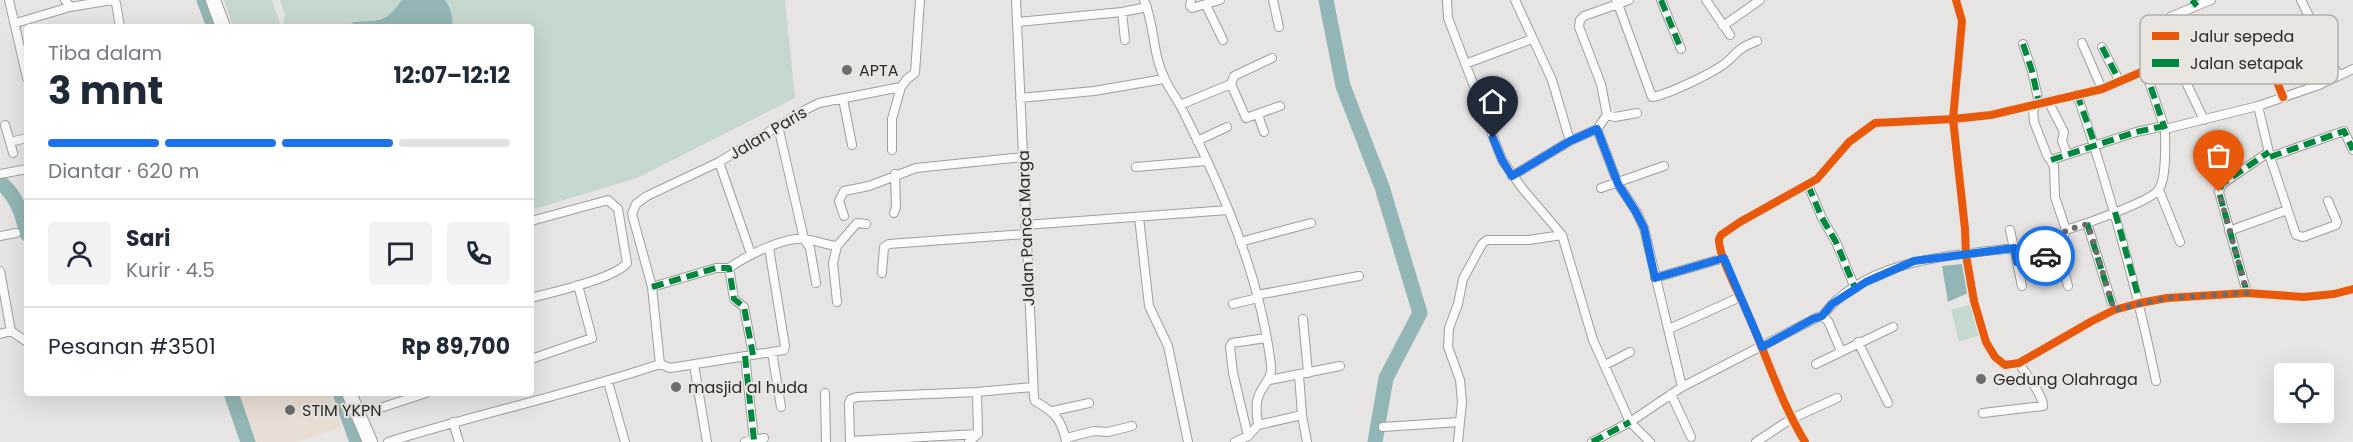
<!DOCTYPE html>
<html lang="id">
<meta charset="utf-8">
<style>
body{margin:0;font-family:Poppins,sans-serif;background:#f2f2f3;color:#1f2937;height:100vh;display:flex;flex-direction:column;font-size:22px;white-space:nowrap}
*{box-sizing:border-box;margin:0}
p{font-size:20px;color:#747a83}
.icon{flex:none;width:33px;height:33px;fill:none;stroke:currentColor;stroke-width:2;stroke-linecap:round;stroke-linejoin:round}
.map{position:relative;flex:1;overflow:hidden}
.drawer{position:absolute;left:24px;top:24px;width:510px;height:372px;display:flex;flex-direction:column;background:#fff;border-radius:6px;box-shadow:0 6px 24px #0002}
.drawer>*{flex:none}
.fabs{position:absolute;left:2274px;top:363px;display:grid;gap:12px}
.fabs a{display:grid;place-items:center;width:60px;height:60px;border-radius:6px;background:#fff;box-shadow:0 6px 24px #0002;font-size:30px}
.pin{position:absolute;display:grid;place-items:center;width:51px;height:51px;color:#fff;margin:-62px -26px;border-radius:50% 50% 50% 0;rotate:-45deg;box-shadow:0 0 6px #0007}
.pin .icon{rotate:45deg}
.courier{position:absolute;display:grid;place-items:center;width:60px;height:60px;margin:-30px;border:4px solid #1a73e8;border-radius:50%;background:#fff;color:#222;box-shadow:0 2px 8px #0007}
.overview em{font-style:normal;font-weight:700}
.overview div{display:flex;flex-direction:column-reverse}
.overview{display:flex;align-items:center;justify-content:space-between;height:102px;padding:0 24px}
h1{font-size:39px;font-weight:700;line-height:45px}
.bar{display:grid;grid-template-columns:repeat(4,1fr);gap:9px 6px;align-content:center;height:72px;padding:0 24px}
.bar i{height:8px;border-radius:4px;background:#e0e1e3}
.bar .active{background:#1a73e8}
.bar p{grid-column:span 4}
.line{display:flex;align-items:center;gap:15px;padding:0 24px;border-top:2px solid #e0e1e3}
.line div{flex:1}
.round{display:grid;place-items:center;flex:none;width:63px;height:63px;border-radius:6px;background:#f2f2f3}
.map>svg:first-child{display:block}
</style>
<div class="map">
<svg width="2353" height="442" viewBox="0 0 2353 442">
<rect width="100%" height="100%" fill="#e7e5e3"/>
<path fill="#e9ded4" d="M 240,393 L 329,393 L 340,427 L 298,442 L 257,442 Z"/>
<path fill="#c5d8ce" d="M 224,0 L 272,0 L 281,26 L 233,27 Z
M 280,0 L 785,0 L 795,98 L 637,178 L 531,210 L 531,27 L 282,27 L 285,15 Z
M 1972,304 L 1980,335 L 1959,342 L 1951,310 Z"/>
<path fill="#92b6b5" d="M 402,0 L 445,0 C 451,8 453,17 452,27 L 347,27 L 354,22 C 382,20 384,24 402,0 Z
M 1962,264 L 1968,293 L 1948,302 L 1942,266 Z"/>
<g fill="none" stroke-linecap="round" stroke-linejoin="round">
<path stroke="#92b6b5" stroke-width="15" d="M 204,0 L 214,27
M 1326,0 L 1343,86 L 1382,187 L 1420,313 L 1386,378 L 1375,442
M 0,182 C 17,196 22,213 27,234
M 231,393 L 248,442
M 340,393 L 342,399
M 345,408 L 357,442"/>
<g stroke="#a09e9d" stroke-width="10">
<path id="minor" d="M 9,0 L 27,78
M 65,0 L 70,7 L 112,0 L 116,3 L 120,27
M 1016,0 L 1034,397 L 1035,401 C 1054,412 1062,419 1066,442
M 1144,0 C 1155,25 1152,54 1165,79 C 1169,89 1176,97 1181,107 C 1222,188 1260,275 1271,365 C 1273,379 1261,386 1258,398 C 1255,406 1257,416 1258,425 L 1248,436 L 1235,442
M 1191,0 L 1190,6 L 1192,8 L 1220,0
M 1273,0 L 1279,27
M 1447,0 L 1448,18 L 1502,160 L 1522,188 L 1562,235 L 1593,340 L 1630,422 L 1650,442
M 1515,0 L 1552,80 L 1570,141
M 1629,0 L 1618,4 L 1652,97 C 1667,95 1718,71 1729,60 C 1740,49 1742,47 1757,41
M 1661,0 L 1681,49
M 1706,0 L 1730,35
M 1956,0 L 1962,21 L 1953,119 L 1965,229 L 1966,255 L 1974,301 L 1986,342 L 1995,357 L 2005,365 L 2019,363 L 2092,321 L 2114,310 L 2140,303 L 2167,298 L 2247,293 L 2304,297 L 2334,294 L 2353,289
M 2301,0 L 2338,75
M 1206,5 L 1223,40
M 1122,12 L 1125,40
M 1018,22 L 1122,12 L 1147,7
M 16,23 L 70,7
M 1723,26 L 1760,0
M 2082,43 L 2102,89
M 2023,44 L 2032,71 L 2039,103 L 2033,109 L 2034,122 L 2047,155 L 2054,166 L 2055,197 L 2066,230 C 2057,249 2063,266 2068,286
M 2102,47 L 2120,82
M 1272,58 L 1234,76 L 1231,84 L 1246,118 L 1280,106
M 1465,64 L 1532,39
M 2145,70 L 2165,129
M 2077,94 C 2109,189 2136,284 2156,381
M 1020,98 L 1094,91 L 1164,79
M 843,99 L 852,145
M 2048,101 L 2064,132 L 2062,141 L 2067,154
M 1180,105 L 1231,84
M 2258,106 L 2270,157 L 2296,235 L 2303,237 L 2336,225 L 2337,222 L 2328,201
M 1258,115 L 1264,132
M 1607,115 L 1615,117 L 1637,113
M 2204,120 L 2174,57 L 2167,23 L 2170,17 L 2211,0
M 5,125 L 10,142
M 778,126 L 804,239 L 810,248 L 816,283
M 1197,141 L 1227,127
M 892,150 L 892,119 L 901,87
M 13,153 L 10,142 L 27,138
M 2270,157 L 2344,131 L 2353,150
M 2051,160 L 2136,132 L 2164,126
M 719,162 L 751,254
M 1136,167 L 1206,161
M 0,174 L 27,169
M 1512,176 L 1570,141 L 1597,129
M 1808,185 L 1822,218 L 1836,242 L 1855,288
M 1601,188 L 1664,166
M 2159,190 L 2180,242
M 894,213 L 896,207 L 895,174
M 844,216 L 839,201 L 844,191 L 869,186 L 916,168 L 1023,157
M 1139,217 L 1149,306 L 1168,346 L 1188,442
M 531,221 L 608,200 L 618,209 L 627,263 C 614,279 553,292 531,298
M 2087,223 L 2114,310
M 1025,225 L 1228,210
M 2010,230 L 2022,286
M 2066,230 C 2082,225 2153,201 2159,189 C 2167,177 2165,144 2165,129 L 2258,106 L 2319,85 L 2353,69
M 2229,231 L 2287,210
M 0,236 L 16,233
M 1240,242 L 1311,223
M 769,248 L 785,346
M 2017,262 L 2050,254 L 2060,243
M 729,268 C 746,256 783,237 804,239 C 815,240 826,245 837,246 L 857,223 L 866,224
M 0,271 L 11,331 L 27,342
M 882,273 L 884,247 L 889,244 L 1026,234
M 1655,278 L 1724,258
M 652,287 L 716,268 L 729,268 L 734,299 L 744,307 L 753,355
M 2247,293 L 2219,192 L 2222,184 L 2269,152
M 1257,295 L 1359,276
M 837,302 L 833,263 L 837,246
M 1233,304 L 1258,298
M 1822,316 C 1866,259 1948,256 2014,248
M 1303,319 L 1308,373
M 1669,329 L 1740,297
M 0,334 L 11,331
M 1858,342 L 1888,403
M 772,352 L 781,407
M 745,356 L 754,440
M 531,359 L 592,338 L 578,285
M 660,364 L 652,287 L 632,214 L 636,204 L 647,196 L 719,162 L 805,110 L 819,103 L 901,87 L 907,79 L 915,73 L 920,0
M 660,364 L 670,368 L 784,350
M 1816,364 L 1893,327
M 694,365 L 707,442
M 1605,365 L 1630,352
M 1299,375 L 1302,415 L 1307,442
M 1269,380 L 1340,366
M 608,382 L 625,442
M 1682,387 L 1818,317 L 1822,316 L 1828,321 L 1841,351
M 825,393 L 826,442
M 1671,394 L 1691,437
M 383,407 L 426,393
M 1053,411 L 1089,403
M 1983,413 L 2043,406 C 2043,394 2026,375 2019,363
M 453,422 L 459,442
M 1258,425 L 1302,415
M 1383,427 L 1459,422
M 1248,436 L 1233,373 L 1230,347 L 1232,343 L 1266,338
M 1066,438 L 1094,431 L 1108,432 L 1132,426
M 850,441 L 978,434
M 388,442 C 478,414 571,394 660,364
M 745,442 L 764,438
M 850,442 L 849,403 L 851,399 L 857,397 L 977,392 L 1033,387
M 969,442 L 978,434 L 977,392
M 1458,442 L 1462,402 L 1460,380 L 1448,347 L 1449,328 L 1458,304 L 1463,279 L 1482,244 L 1487,240 L 1529,240 L 1562,235
M 1592,442 L 1630,422 L 1682,387 L 1644,228 L 1636,211 L 1618,184 L 1597,129 L 1607,115 L 1601,84 L 1579,27 L 1580,20 L 1584,16 L 1618,4 L 1616,0
M 1756,442 L 1791,419 L 1837,398
M 1805,442 C 1779,399 1767,356 1747,312 C 1740,295 1718,255 1719,239 L 1721,235 L 1740,222 L 1817,179 L 1849,142 L 1875,123 L 1953,119 L 1991,115 L 2102,89 L 2202,46 L 2208,47 L 2214,54 L 2257,41 L 2270,64 L 2283,97"/>
</g>
<g stroke="#a09e9d" stroke-width="16">
<path id="primary" d="M 213,0 L 223,27
M 349,393 L 370,442"/>
</g>
<use href="#minor" stroke="#fbfbfb" stroke-width="8"/>
<use href="#primary" stroke="#fbfbfb" stroke-width="14"/>
<path stroke="#00873e" stroke-width="6" stroke-dasharray="12 6" stroke-linecap="butt" d="M 1661,0 L 1681,49
M 2192,0 L 2197,6
M 2023,44 L 2032,71 L 2039,103
M 2102,47 L 2120,82
M 2145,70 L 2165,129
M 2077,94 L 2095,145
M 2270,157 L 2344,131 L 2353,150
M 2051,160 L 2136,132 L 2164,126
M 1808,185 L 1822,218 L 1836,242 L 1855,288
M 2115,212 L 2140,303
M 2087,223 L 2114,310
M 652,287 L 716,268 L 729,268 L 734,299 L 744,307 L 753,355
M 2247,293 L 2219,192 L 2222,184 L 2269,152
M 745,356 L 754,440
M 1592,442 L 1630,422"/>
<g stroke="#e9e5e1" stroke-width="11">
<path id="cycleway" d="M 1956,0 L 1962,21 L 1953,119 L 1965,229 L 1966,255 L 1974,301 L 1986,342 L 1995,357 L 2005,365 L 2019,363 L 2092,321 L 2114,310 L 2140,303 L 2167,298 L 2247,293 L 2304,297 L 2334,294 L 2353,289
M 1805,442 C 1779,399 1767,356 1747,312 C 1740,295 1718,255 1719,239 L 1721,235 L 1740,222 L 1817,179 L 1849,142 L 1875,123 L 1953,119 L 1991,115 L 2102,89 L 2202,46 L 2208,47 L 2214,54 L 2257,41 L 2270,64 L 2283,97"/>
</g>
<use href="#cycleway" stroke="#e8590c" stroke-width="8"/>
</g>
<g fill="none" stroke-linecap="round" stroke-linejoin="round">
<path stroke="#6e6d6b" stroke-width="6" stroke-dasharray="0 10.8" d="M 2045,256 L 2056,248 L 2066,230 L 2088,224 L 2114,310 L 2167,298 L 2247,293 L 2219,192"/>
<path stroke="#1a73e8" stroke-width="8" d="M 1493,138 L 1502,160 L 1512,176 L 1570,141 L 1597,129 L 1618,184 L 1636,212 L 1644,228 L 1655,278 L 1724,258 L 1762,347 L 1813,319 L 1822,316 L 1832,304 L 1866,282 L 1914,261 L 2014,248 L 2017,262 L 2045,256"/>
</g>
<g fill="#6e6d6b" stroke="#e9e5e1" stroke-width="2">
<circle cx="847" cy="70" r="6"/>
<circle cx="1981" cy="379" r="6"/>
<circle cx="676" cy="387" r="6"/>
<circle cx="290" cy="410" r="6"/>
</g>
<g text-anchor="middle" dominant-baseline="central" stroke-width="4.5" stroke-linejoin="round" paint-order="stroke">
<g font-size="16" fill="#2d2c2b" stroke="#e9e5e1" text-anchor="start">
<text x="859" y="70">APTA</text>
<text x="1993" y="379">Gedung Olahraga</text>
<text x="688" y="387">masjid al huda</text>
<text x="302" y="410">STIM YKPN</text>
</g>
<g font-size="16" fill="#2d2c2b" stroke="#e9e5e1">
<text transform="translate(768 133) rotate(-31)">Jalan Paris</text>
<text transform="translate(1026 228) rotate(-92)">Jalan Panca Marga</text>
</g>
</g>
<rect x="2140" y="15" width="198" height="69" rx="9" fill="#e9e5e1" stroke="#b1aeaa" stroke-width="1.5"/>
<rect x="2152" y="32" width="27" height="8" fill="#e8590c"/>
<rect x="2152" y="59" width="27" height="8" fill="#00873e"/>
<g font-size="16" fill="#2d2c2b">
<text x="2190" y="42">Jalur sepeda</text>
<text x="2190" y="69">Jalan setapak</text>
</g>
</svg>
<div class="fabs">
<a><svg class="icon" aria-label="locate" viewBox="0 0 24 24"><circle cx="12" cy="12" r="6"/><path d="M12 2v4M12 18v4M2 12h4M18 12h4"/></svg></a>
</div>
<div class="pin" style="left:2219px;top:192px;background:#ea580c"><svg class="icon" aria-label="bag" viewBox="0 0 24 24"><path d="M5 8h14l-1 12H6zM9 8a3 3 0 0 1 6 0"/></svg></div>
<div class="pin" style="left:1493px;top:138px;background:#1f2937"><svg class="icon" aria-label="home" viewBox="0 0 24 24"><path d="M3 11l9-7 9 7M6 9v11h12V9"/></svg></div>
<div class="courier" style="left:2045px;top:256px"><svg class="icon" aria-label="car" viewBox="0 0 24 24"><path d="M5 17H2v-5l4-1 3-4h7l3 4 3 1v5h-3M9 17h6M6 11h13"/><circle cx="7" cy="17" r="2"/><circle cx="17" cy="17" r="2"/></svg></div>
<section class="drawer">
<div class="overview"><div><h1>3 mnt</h1><p>Tiba dalam</p></div><em>12:07–12:12</em></div>
<div class="bar"><i class="active"></i><i class="active"></i><i class="active"></i><i></i><p>Diantar · 620 m</p></div>
<div class="line" style="height:108px"><a class="round"><svg class="icon" aria-label="person" viewBox="0 0 24 24"><circle cx="12" cy="8" r="4"/><path d="M4 21q1-7 8-7t8 7"/></svg></a><div><b>Sari</b><p>Kurir · 4.5</p></div><a class="round"><svg class="icon" aria-label="chat" viewBox="0 0 24 24"><path d="M4 5h16v11H9l-5 4z"/></svg></a><a class="round"><svg class="icon" aria-label="phone" viewBox="0 0 24 24"><path d="M5 4h4l2 5-3 2q2 4 5 5l2-3 5 2v4C11 20 4 13 5 4z"/></svg></a></div>
<div class="line" style="height:78px"><div>Pesanan #3501</div><b>Rp 89,700</b></div>
</section>
</div>
